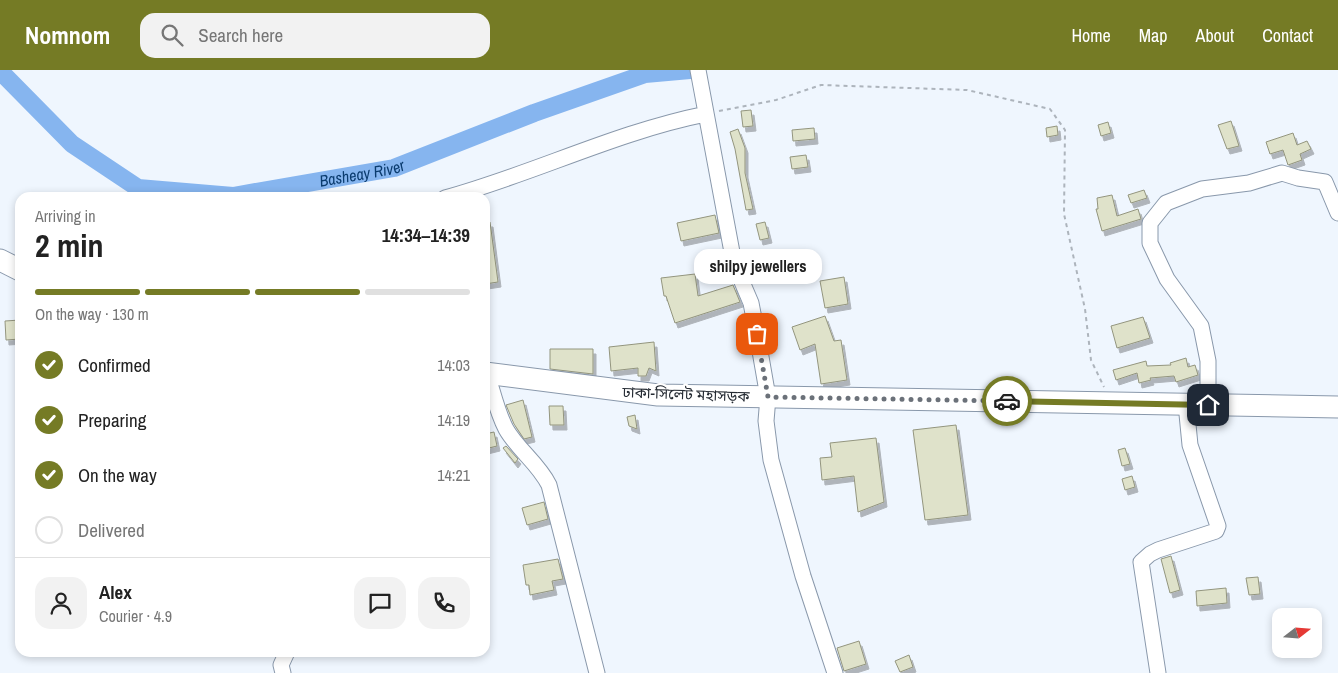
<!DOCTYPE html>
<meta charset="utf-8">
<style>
body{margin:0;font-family:"Archivo Narrow","Noto Sans Bengali",sans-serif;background:#f2f2f2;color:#222;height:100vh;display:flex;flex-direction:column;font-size:19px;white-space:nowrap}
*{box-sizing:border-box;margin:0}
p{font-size:16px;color:#767676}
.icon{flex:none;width:28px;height:28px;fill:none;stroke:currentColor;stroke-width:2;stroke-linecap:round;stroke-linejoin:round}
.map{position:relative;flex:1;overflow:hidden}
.side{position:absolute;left:15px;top:122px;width:475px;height:465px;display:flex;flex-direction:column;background:#fff;border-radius:15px;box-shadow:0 2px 8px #0003}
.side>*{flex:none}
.needle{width:32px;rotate:73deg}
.tools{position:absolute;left:1272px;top:538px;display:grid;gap:10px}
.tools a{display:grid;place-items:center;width:50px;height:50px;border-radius:10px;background:#fff;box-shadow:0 2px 8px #0003;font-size:25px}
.pin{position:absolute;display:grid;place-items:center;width:42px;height:42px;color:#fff;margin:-21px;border-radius:10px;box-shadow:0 2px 8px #0006}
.courier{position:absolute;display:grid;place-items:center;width:50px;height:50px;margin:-25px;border:4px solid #757b25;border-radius:50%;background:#fff;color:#222;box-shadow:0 1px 6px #0007}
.bubble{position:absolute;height:35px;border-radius:15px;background:#fff;box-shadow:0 2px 8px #0003;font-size:16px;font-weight:700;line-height:35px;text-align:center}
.overview em{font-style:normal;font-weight:700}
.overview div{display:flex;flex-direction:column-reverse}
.overview{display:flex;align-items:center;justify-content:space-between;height:85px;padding:0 20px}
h1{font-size:32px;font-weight:700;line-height:38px}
.bar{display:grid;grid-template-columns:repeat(4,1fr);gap:8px 5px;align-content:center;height:60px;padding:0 20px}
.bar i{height:6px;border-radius:4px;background:#e0e0e0}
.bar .current{background:#757b25}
.bar p{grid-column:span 4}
.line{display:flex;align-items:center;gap:12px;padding:0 20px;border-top:1px solid #e0e0e0}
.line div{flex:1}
.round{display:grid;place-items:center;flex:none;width:52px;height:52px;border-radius:15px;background:#f2f2f2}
ol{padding:0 20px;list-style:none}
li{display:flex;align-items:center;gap:15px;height:55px}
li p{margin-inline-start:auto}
li .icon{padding:5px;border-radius:50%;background:#757b25;color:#fff;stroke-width:4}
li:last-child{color:#767676}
li i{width:28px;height:28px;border:2px solid #e0e0e0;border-radius:50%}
header{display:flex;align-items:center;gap:30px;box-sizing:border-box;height:70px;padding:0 25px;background:#757b25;color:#fff}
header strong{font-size:24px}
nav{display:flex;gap:28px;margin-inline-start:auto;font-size:18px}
.search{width:350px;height:45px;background:#f2f2f2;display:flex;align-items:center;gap:12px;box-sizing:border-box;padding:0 18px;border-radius:15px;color:#767676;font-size:19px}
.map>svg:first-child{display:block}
</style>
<header>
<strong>Nomnom</strong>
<div class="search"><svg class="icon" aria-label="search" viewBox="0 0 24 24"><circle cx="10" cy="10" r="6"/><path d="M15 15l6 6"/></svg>Search here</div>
<nav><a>Home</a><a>Map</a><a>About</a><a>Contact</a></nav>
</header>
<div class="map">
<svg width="1338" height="603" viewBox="0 0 1338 603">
<defs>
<filter id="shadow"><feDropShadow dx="3" dy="5" stdDeviation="0" flood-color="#0004"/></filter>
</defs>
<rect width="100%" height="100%" fill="#eff6fe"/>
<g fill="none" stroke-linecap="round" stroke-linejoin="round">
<path stroke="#86b5ef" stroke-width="18" id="s1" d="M 0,1 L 72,74 L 138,118 L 233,126 L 394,98 L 534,43 L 645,4 L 690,0"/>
</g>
<path fill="#dfe2ca" stroke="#93957e" filter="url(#shadow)" d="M 751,40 L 753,56 L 743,57 L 741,41 Z
M 1231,51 L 1239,76 L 1227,79 L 1218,55 Z
M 1108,52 L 1111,63 L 1101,66 L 1098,55 Z
M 1057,56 L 1058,65 L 1047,67 L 1046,58 Z
M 814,58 L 815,69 L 793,71 L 792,60 Z
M 738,59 L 745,78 L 745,103 L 753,139 L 746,140 L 735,79 L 730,62 Z
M 1293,63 L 1297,75 L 1307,71 L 1311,79 L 1300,84 L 1302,90 L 1288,95 L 1283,80 L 1270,84 L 1266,72 Z
M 806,85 L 808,97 L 792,99 L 790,87 Z
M 1144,120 L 1147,128 L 1131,133 L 1128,125 Z
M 1112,125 L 1117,146 L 1138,139 L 1141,149 L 1102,161 L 1096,139 L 1098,139 L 1097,128 Z
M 715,145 L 719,163 L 681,171 L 677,153 Z
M 485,152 L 490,152 L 498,212 L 485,214 Z
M 765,152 L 769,168 L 760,170 L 756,154 Z
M 695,204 L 698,226 L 733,215 L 740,232 L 675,253 L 666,226 L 664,226 L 661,208 Z
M 844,207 L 848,234 L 825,238 L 820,211 Z
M 825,246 L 834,271 L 841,270 L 847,310 L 821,314 L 815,274 L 800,280 L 792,257 Z
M 1143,247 L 1150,268 L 1117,278 L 1111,256 Z
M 20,250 L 20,269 L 6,270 L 5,251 Z
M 654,272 L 656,301 L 649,298 L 646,306 L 638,306 L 638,298 L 611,301 L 609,277 Z
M 550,279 L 593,279 L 593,304 L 550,299 Z
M 1186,288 L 1188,297 L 1195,295 L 1198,305 L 1176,312 L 1174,306 L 1150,308 L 1151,310 L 1139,313 L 1137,303 L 1116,310 L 1113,300 L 1146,291 L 1147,296 L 1171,295 L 1170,293 Z
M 523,330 L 532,367 L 524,369 L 514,354 L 506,335 Z
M 549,336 L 563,336 L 564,355 L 550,355 Z
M 635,345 L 637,359 L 629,356 L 627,347 Z
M 956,355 L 968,445 L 925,450 L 913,360 Z
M 494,362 L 497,376 L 485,379 L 485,364 Z
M 876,368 L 884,432 L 858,442 L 854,406 L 822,410 L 820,388 L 832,387 L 830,373 Z
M 506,376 L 518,389 L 515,393 L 503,378 Z
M 1125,378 L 1130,394 L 1122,396 L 1118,380 Z
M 1132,406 L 1135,417 L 1125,420 L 1122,409 Z
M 544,432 L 548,449 L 527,455 L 522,438 Z
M 1171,486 L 1180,520 L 1170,523 L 1161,489 Z
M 558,489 L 563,509 L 552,511 L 554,520 L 530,525 L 529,515 L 526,515 L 523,495 Z
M 1258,507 L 1260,524 L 1249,525 L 1246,508 Z
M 1226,518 L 1227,533 L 1197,536 L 1196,521 Z
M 859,571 L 866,594 L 844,601 L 837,578 Z
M 909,585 L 913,597 L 900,602 L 895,591 Z"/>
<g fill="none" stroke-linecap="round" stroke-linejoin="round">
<g stroke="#8998ab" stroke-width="17">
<path id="minor" d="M 698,0 L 734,193 L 751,233 L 757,264 L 768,327 L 766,351 L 771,390 L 803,506 L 835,603
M 445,128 C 533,104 616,62 706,44
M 487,304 C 493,322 497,342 506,359 C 518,380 538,393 549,415 L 597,603
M 1208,335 L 1208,291 L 1201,256 L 1167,209 L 1150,173 L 1150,153 L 1166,133 L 1202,119 L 1249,113 L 1282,103 L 1298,108 L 1325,112 L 1338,143
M 283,603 L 281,595 L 287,582
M 1158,603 L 1141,492 L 1150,484 L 1158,480 L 1216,461 L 1218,456 L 1190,375 L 1186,334"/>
</g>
<g stroke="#8998ab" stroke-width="23">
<path id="highway" d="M 0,190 L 20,200
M 485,303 L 658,325 L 1338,337"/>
</g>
<path stroke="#adb4bc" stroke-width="2" stroke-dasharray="4 4" stroke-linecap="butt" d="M 719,41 L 776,30 L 821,15 L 967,20 L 1050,39 L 1065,60 L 1064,144 L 1085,239 L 1091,290 L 1104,317"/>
<use href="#minor" stroke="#fff" stroke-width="15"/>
<use href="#highway" stroke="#fff" stroke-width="21"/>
</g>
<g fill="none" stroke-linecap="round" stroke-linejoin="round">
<path stroke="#6b7179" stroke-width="5" stroke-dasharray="0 9" d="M 757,264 L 768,327 L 1007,331"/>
<path stroke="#757b25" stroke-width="6" d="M 1007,331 L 1208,335"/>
</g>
<g text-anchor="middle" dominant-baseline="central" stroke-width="4.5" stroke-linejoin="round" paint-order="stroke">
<g font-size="15" fill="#242a32" stroke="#fff">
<text transform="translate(686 324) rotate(2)">ঢাকা-সিলেট মহাসড়ক</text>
</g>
<g font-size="16" font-style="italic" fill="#0b3c6f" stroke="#fff">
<text stroke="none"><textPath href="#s1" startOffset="408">Basheay River</textPath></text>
</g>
</g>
</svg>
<div class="tools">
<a><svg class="needle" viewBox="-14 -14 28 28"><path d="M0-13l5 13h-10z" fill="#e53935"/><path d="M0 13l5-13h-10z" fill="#767676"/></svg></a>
</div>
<div class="pin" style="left:757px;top:264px;background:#ea580c"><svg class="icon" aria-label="bag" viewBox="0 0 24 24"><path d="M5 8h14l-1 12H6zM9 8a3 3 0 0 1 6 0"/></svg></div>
<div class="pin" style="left:1208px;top:335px;background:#1f2937"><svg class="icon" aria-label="home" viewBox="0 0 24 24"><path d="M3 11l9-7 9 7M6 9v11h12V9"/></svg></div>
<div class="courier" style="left:1007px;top:331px"><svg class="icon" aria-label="car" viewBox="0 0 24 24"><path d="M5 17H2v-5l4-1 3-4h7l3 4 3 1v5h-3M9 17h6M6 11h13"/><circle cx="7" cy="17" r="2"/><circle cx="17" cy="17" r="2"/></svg></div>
<div class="bubble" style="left:694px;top:179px;width:128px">shilpy jewellers</div>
<section class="side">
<div class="overview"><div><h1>2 min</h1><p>Arriving in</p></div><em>14:34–14:39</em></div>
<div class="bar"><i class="current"></i><i class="current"></i><i class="current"></i><i></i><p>On the way · 130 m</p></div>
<ol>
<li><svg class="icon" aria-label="check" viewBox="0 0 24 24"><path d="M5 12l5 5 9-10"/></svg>Confirmed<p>14:03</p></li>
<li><svg class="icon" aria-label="check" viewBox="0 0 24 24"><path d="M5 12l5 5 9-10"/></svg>Preparing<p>14:19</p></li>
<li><svg class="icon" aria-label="check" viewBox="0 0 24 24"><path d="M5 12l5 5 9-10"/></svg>On the way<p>14:21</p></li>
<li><i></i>Delivered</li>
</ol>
<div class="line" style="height:90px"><a class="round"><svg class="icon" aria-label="person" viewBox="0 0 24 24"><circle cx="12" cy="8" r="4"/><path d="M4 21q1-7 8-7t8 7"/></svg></a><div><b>Alex</b><p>Courier · 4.9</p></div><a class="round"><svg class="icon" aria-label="chat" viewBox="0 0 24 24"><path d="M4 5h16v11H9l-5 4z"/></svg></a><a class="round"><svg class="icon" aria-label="phone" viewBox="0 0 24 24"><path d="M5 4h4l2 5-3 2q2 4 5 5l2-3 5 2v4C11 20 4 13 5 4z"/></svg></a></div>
</section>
</div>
